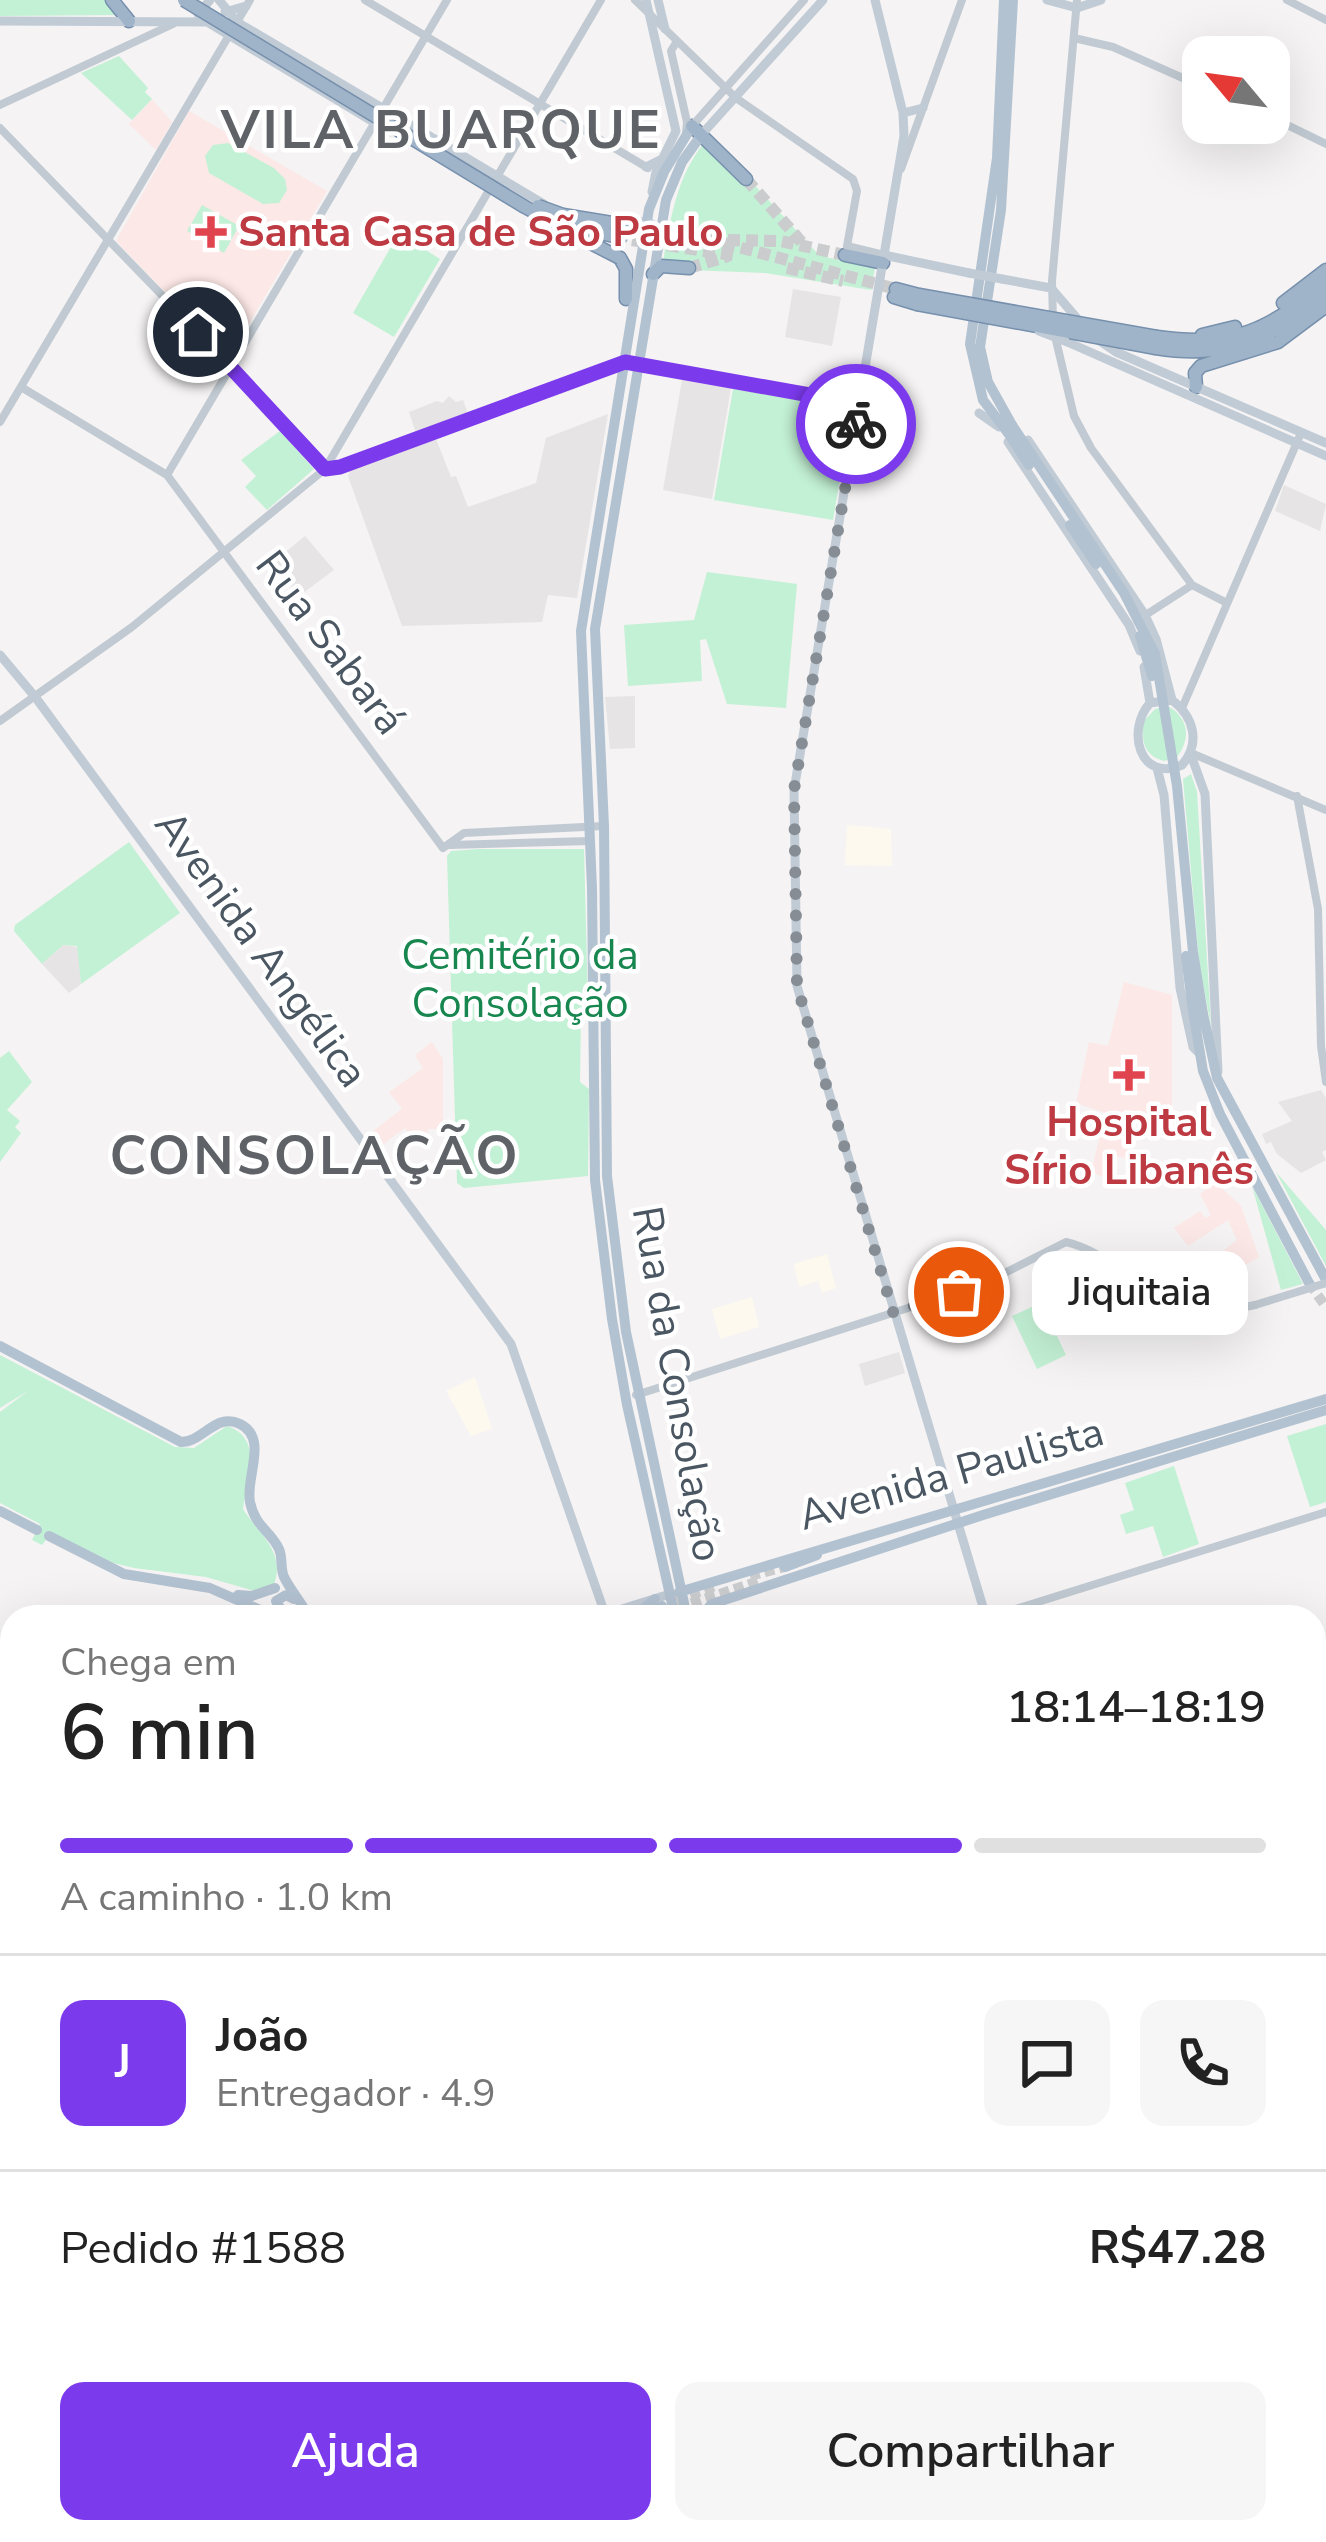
<!DOCTYPE html>
<html lang="pt">
<meta charset="utf-8">
<style>
body{margin:0;font-family:"Nunito Sans",sans-serif;background:#f6f6f6;color:#222;height:100vh;display:flex;flex-direction:column;font-size:45px;white-space:nowrap}
*{box-sizing:border-box;margin:0}
p{font-size:39px;color:#767676}
.icon{flex:none;width:66px;height:66px;fill:none;stroke:currentColor;stroke-width:2;stroke-linecap:round;stroke-linejoin:round}
.map{position:relative;flex:1;overflow:hidden}
.panel{position:absolute;left:0px;top:1605px;width:1326px;height:939px;display:flex;flex-direction:column;background:#fff;border-radius:36px 36px 0 0;box-shadow:0 12px 48px #0002}
.panel>*{flex:none}
.needle{width:78px;rotate:299deg}
.controls{position:absolute;left:1182px;top:36px;display:grid;gap:24px}
.controls a{display:grid;place-items:center;width:108px;height:108px;border-radius:24px;background:#fff;box-shadow:0 12px 48px #0002;font-size:60px}
.pin{position:absolute;display:grid;place-items:center;width:102px;height:102px;color:#fff;margin:-51px;border:6px solid #fff;border-radius:50%;box-shadow:0 3px 12px #0007}
.courier{position:absolute;display:grid;place-items:center;width:120px;height:120px;margin:-60px;border:9px solid #7c3aed;border-radius:50%;background:#fff;color:#222;box-shadow:0 3px 15px #0007}
.bubble{position:absolute;height:84px;border-radius:24px;background:#fff;box-shadow:0 12px 48px #0002;font-size:39px;font-weight:600;line-height:84px;text-align:center}
.summary em{font-style:normal;font-weight:600}
.summary div{display:flex;flex-direction:column-reverse}
.summary{display:flex;align-items:center;justify-content:space-between;height:204px;padding:0 60px}
h1{font-size:78px;font-weight:600;line-height:90px}
.bar{display:grid;grid-template-columns:repeat(4,1fr);gap:18px 12px;align-content:center;height:144px;padding:0 60px}
.bar i{height:15px;border-radius:9px;background:#e0e0e0}
.bar .active{background:#7c3aed}
.bar p{grid-column:span 4}
.line{display:flex;align-items:center;gap:30px;padding:0 60px;border-top:3px solid #e0e0e0}
.line div{flex:1}
.round{display:grid;place-items:center;flex:none;width:126px;height:126px;border-radius:24px;background:#f6f6f6}
.primary-button{display:flex;gap:24px;margin-top:auto;padding:24px 60px}
.primary-button a{flex:1;height:138px;border-radius:24px;background:#7c3aed;color:#fff;font-size:48px;font-weight:600;line-height:138px;text-align:center}
.primary-button a+a{background:#f6f6f6;color:#222}
.map>svg:first-child{display:block}
</style>
<div class="map">
<svg width="1326" height="2542" viewBox="0 0 1326 2542">
<rect width="100%" height="100%" fill="#f5f3f3"/>
<path fill="#fdf9ef" d="M 847,825 L 891,829 L 892,866 L 845,865 Z
M 827,1254 L 836,1288 L 822,1293 L 818,1281 L 799,1287 L 794,1264 Z
M 752,1297 L 759,1327 L 720,1339 L 712,1309 Z
M 475,1377 L 492,1429 L 471,1436 L 446,1391 Z"/>
<path fill="#e6e4e5" d="M 793,289 L 841,297 L 832,346 L 785,337 Z
M 682,380 L 731,388 L 712,499 L 663,490 Z
M 449,396 L 456,402 L 463,400 L 468,414 L 416,433 L 409,412 L 437,401 L 443,403 Z
M 608,414 L 577,598 L 548,595 L 542,622 L 402,626 L 348,476 L 350,471 L 436,439 L 451,477 L 456,476 L 468,507 L 536,483 L 546,438 Z
M 1284,485 L 1326,504 L 1320,531 L 1275,511 Z
M 305,536 L 334,570 L 299,596 L 272,563 Z
M 635,696 L 635,748 L 610,749 L 605,697 Z
M 63,945 L 78,947 L 81,984 L 69,993 L 42,964 Z
M 1321,1090 L 1326,1098 L 1326,1150 L 1322,1152 L 1326,1160 L 1301,1173 L 1277,1154 L 1271,1142 L 1266,1144 L 1262,1134 L 1292,1121 L 1278,1102 Z
M 899,1352 L 905,1373 L 865,1386 L 859,1364 Z"/>
<path fill="#fce8e6" d="M 152,99 L 172,122 L 156,150 L 129,124 Z
M 189,111 L 327,191 L 231,354 L 225,354 L 116,241 Z
M 1124,982 L 1172,995 L 1172,1135 L 1076,1103 L 1089,1042 L 1108,1046 Z
M 432,1042 L 443,1059 L 443,1129 L 428,1129 L 427,1135 L 416,1143 L 405,1128 L 378,1148 L 368,1135 L 402,1109 L 389,1092 L 423,1068 L 415,1055 Z
M 1102,1127 L 1131,1136 L 1125,1158 L 1111,1155 L 1105,1178 L 1091,1172 Z
M 1216,1183 L 1241,1206 L 1259,1257 L 1238,1269 L 1248,1282 L 1235,1294 L 1205,1265 L 1237,1240 L 1228,1220 L 1188,1246 L 1174,1228 L 1200,1211 L 1205,1218 L 1211,1215 L 1200,1194 Z"/>
<path fill="#c3f1d5" d="M 0,0 L 107,0 L 121,15 L 0,16 Z
M 119,56 L 148,88 L 145,92 L 152,99 L 132,120 L 81,73 Z
M 228,143 L 274,168 L 285,179 L 287,190 L 279,203 L 263,204 L 209,173 L 205,156 L 213,145 Z
M 704,143 L 743,185 L 750,180 L 817,253 L 826,250 L 825,257 L 875,267 L 871,290 L 765,273 L 690,270 L 663,261 C 671,218 676,178 704,143 Z
M 202,205 L 239,226 L 224,253 L 214,247 L 217,230 L 208,225 L 196,236 L 187,231 Z
M 399,233 L 440,259 L 394,337 L 353,313 Z
M 733,389 L 852,409 L 833,520 L 714,500 Z
M 280,431 L 314,469 L 267,510 L 245,487 L 256,476 L 241,460 Z
M 707,572 L 797,584 L 786,708 L 727,704 L 706,639 L 700,640 L 702,681 L 628,686 L 624,625 L 694,620 Z
M 1168,706 C 1189,718 1191,739 1177,757 L 1164,761 C 1143,755 1143,742 1142,723 L 1155,709 Z
M 1191,774 L 1197,792 L 1211,1026 L 1199,962 L 1183,779 Z
M 129,842 L 180,913 L 81,984 L 77,946 L 63,945 L 42,964 L 14,931 L 15,925 Z
M 478,849 L 584,849 L 588,1004 L 581,1010 L 580,1082 L 589,1089 L 588,1176 L 464,1188 L 457,1183 L 447,856 L 451,851 Z
M 9,1051 L 32,1082 L 7,1110 L 20,1121 L 15,1127 L 21,1133 L 0,1162 L 0,1058 Z
M 1276,1172 L 1326,1230 L 1326,1266 Z
M 1252,1186 L 1303,1284 L 1281,1290 Z
M 1038,1304 L 1050,1335 L 1057,1336 L 1066,1355 L 1037,1369 L 1012,1316 Z
M 0,1355 L 175,1447 L 194,1448 L 227,1426 C 264,1438 247,1478 243,1509 C 259,1534 286,1552 274,1584 L 255,1591 L 206,1577 L 134,1568 L 113,1563 L 51,1533 L 42,1545 L 32,1540 L 40,1524 L 0,1503 L 0,1412 L 28,1391 L 0,1408 Z
M 1326,1424 L 1326,1502 L 1310,1507 L 1287,1436 Z
M 1174,1466 L 1199,1544 L 1163,1557 L 1153,1526 L 1126,1534 L 1120,1515 L 1134,1510 L 1125,1483 Z
M 12,1980 L 12,2240 L 0,2249 L 0,1989 Z
M 1326,2418 L 1326,2531 L 1279,2542 L 1274,2532 L 1314,2532 L 1314,2423 Z"/>
<g fill="none" stroke-linecap="round" stroke-linejoin="round">
<path stroke="#caccce" stroke-width="10" stroke-dasharray="10 5" stroke-linecap="butt" d="M 1309,1283 L 1326,1307
M 750,1576 L 785,1567
M 676,1600 L 715,1586
M 677,1608 L 762,1580"/>
<path stroke="#caccce" stroke-width="12" stroke-dasharray="12 6" stroke-linecap="butt" d="M 746,179 L 804,245
M 635,227 L 712,240 L 896,289
M 632,240 L 738,256
M 728,240 L 780,241 L 845,255
M 689,268 L 728,256
M 787,268 L 843,281"/>
<g stroke="#7690ad" stroke-width="15">
<path id="trunk" d="M 112,0 L 129,21
M 692,126 L 746,179
M 845,255 L 883,263
M 620,258 L 626,269 L 626,299
M 653,274 L 661,266 L 689,268
M 896,289 L 919,295
M 894,297 L 917,304
M 1283,303 L 1326,270
M 1202,335 L 1235,327
M 1157,337 C 1235,348 1267,330 1326,283
M 1156,348 C 1230,360 1269,339 1326,294
M 1196,387 L 1195,373 L 1201,366 L 1278,342 L 1326,306"/>
</g>
<path stroke="#c1cad2" stroke-width="8" d="M 365,0 L 648,168
M 635,0 L 736,98 L 853,179 L 857,191 L 847,246 L 884,255
M 1287,0 L 1326,20
M 1074,38 L 1113,47 L 1203,87
M 677,41 L 671,51 L 687,122 L 686,133
M 0,105 L 173,24
M 1269,116 L 1326,144
M 692,126 L 804,0
M 0,128 L 276,413 L 325,469
M 901,169 L 962,0
M 1053,321 L 1052,281 L 1077,0
M 1055,336 L 1074,416 L 1091,448 L 1192,585 L 1227,603
M 21,387 L 167,475 L 443,848 L 464,833 L 604,826
M 0,422 L 250,0
M 326,469 L 340,467 L 625,362 L 860,404
M 167,475 L 447,0
M 1141,618 L 1192,585
M 1182,708 L 1301,433
M 0,721 L 132,627 L 325,469 L 601,0
M 1191,753 L 1326,810
M 1297,796 L 1318,909 L 1321,1046 L 1326,1082
M 450,845 L 590,841
M 636,1395 L 983,1284 L 1066,1242 C 1114,1253 1152,1303 1199,1311 C 1217,1313 1237,1309 1255,1305
M 990,1617 L 1326,1512
M 1314,2203 L 1326,2199
M 0,2443 L 12,2442
M 444,2532 L 445,2542
M 714,2532 L 716,2542
M 1059,2532 L 1063,2542
M 1074,2532 L 1077,2542"/>
<path stroke="#c1cbd6" stroke-width="9" d="M 219,0 L 237,22 L 544,204
M 646,0 L 676,131 L 656,172 L 652,192
M 658,0 L 665,29
M 875,0 L 903,113 L 904,136 L 794,790 L 797,986 L 986,1617
M 1047,0 L 1077,8 L 1101,0
M 225,12 L 246,6
M 198,14 L 210,0
M 0,21 L 207,22 L 390,132
M 903,113 L 923,108
M 702,134 L 823,0
M 646,167 L 664,158
M 619,218 L 652,224 L 658,238
M 884,255 L 969,273
M 1002,279 L 1051,288 L 1081,323
M 1097,339 L 1116,352 L 1326,443
M 1065,341 L 1326,456
M 979,413 L 999,427
M 1028,440 L 1145,615 L 1156,639 L 1172,700
M 1008,442 L 1129,625 L 1140,651
M 0,655 L 36,698 L 511,1344 L 605,1614
M 1144,667 L 1150,703
M 1172,700 C 1194,717 1201,743 1182,765 C 1139,783 1126,730 1150,703 Z
M 1191,755 L 1205,794 L 1218,1072
M 1157,768 L 1164,795 L 1180,988 L 1193,1047 L 1200,1054
M 596,1617 L 670,1594
M 1314,2418 L 1326,2413
M 97,2532 L 98,2542
M 267,2532 L 268,2542
M 1267,2532 L 1270,2542
M 985,2542 L 1007,2532"/>
<path stroke="#b3c2d1" stroke-width="10" d="M 1004,0 L 997,158 L 970,344 L 983,400 L 1008,433
M 1012,425 L 988,382 L 980,347 L 1001,210 L 1013,0
M 1193,1011 L 1203,1071 L 1220,1114 L 1309,1283
M 1203,1014 L 1217,1078 L 1325,1278
M 0,1346 L 181,1442 C 203,1442 216,1412 240,1424 C 269,1438 245,1478 250,1502 C 255,1527 271,1531 279,1549 C 283,1558 280,1568 284,1577 C 291,1591 302,1603 309,1617
M 0,1511 L 37,1530
M 49,1536 L 124,1574 L 210,1588 L 276,1617
M 785,1567 L 817,1555
M 679,1592 L 1326,1399
M 238,1595 L 252,1596 L 275,1588
M 285,1617 L 276,1601 L 286,1595 L 294,1599
M 633,1617 L 655,1599
M 646,1617 L 662,1606
M 675,1617 L 627,1405 L 612,1319 L 595,1180 L 592,888 L 581,631 L 649,209 L 664,172 L 692,126
M 687,1617 L 626,1332 L 607,1176 L 604,826 L 595,629 L 666,200 L 682,162 L 702,134
M 700,1617 L 712,1604 L 983,1515 L 1326,1410
M 0,2262 L 12,2252
M 0,2276 L 12,2267
M 696,2532 L 697,2542
M 708,2532 L 709,2542"/>
<use href="#trunk" stroke="#9fb4c9" stroke-width="12"/>
<g stroke="#7690ad" stroke-width="15" stroke-linecap="butt">
<path id="trunk-bridge" d="M 184,0 L 525,207 L 551,221 L 622,238
M 538,206 L 563,215 L 624,225
M 573,234 L 620,258
M 919,295 L 1157,337
M 917,304 L 1156,348"/>
</g>
<path stroke="#c1cad2" stroke-width="8" d="M 1255,1305 L 1326,1283"/>
<path stroke="#c1cbd6" stroke-width="9" d="M 969,273 L 1002,279
M 1039,331 L 1065,341"/>
<path stroke="#b3c2d1" stroke-width="10" d="M 1012,425 L 1124,593 L 1155,654 L 1177,786 L 1193,952 L 1203,1014
M 1008,433 L 1029,465
M 1070,525 L 1096,564
M 1140,636 L 1152,676
M 1186,956 L 1193,1011"/>
<use href="#trunk-bridge" stroke="#9fb4c9" stroke-width="12"/>
</g>
<g fill="none" stroke-linecap="round" stroke-linejoin="round">
<path stroke="#868d94" stroke-width="12" stroke-dasharray="0 21.6" d="M 856,424 L 794,790 L 797,986 L 893,1312 L 959,1292"/>
<path stroke="#7c3aed" stroke-width="15" d="M 198,332 L 325,469 L 340,467 L 625,362 L 860,404 L 856,424"/>
</g>
<g fill="#e0444e" stroke="#fff" stroke-width="4.5">
<path d="M205 214h12v12h12v12h-12v12h-12v-12h-12v-12h12z"/>
<path d="M1123 1057h12v12h12v12h-12v12h-12v-12h-12v-12h12z"/>
</g>
<g text-anchor="middle" dominant-baseline="central" stroke-width="9" stroke-linejoin="round" paint-order="stroke">
<g font-size="42" font-weight="bold" fill="#be3a42" stroke="#fff" text-anchor="start">
<text x="238" y="232">Santa Casa de São Paulo</text>
<text x="1129" y="1122" text-anchor="middle">Hospital<tspan x="1129" dy="48">Sírio Libanês</tspan></text>
</g>
<g font-size="42" fill="#4a5661" stroke="#fff">
<text transform="translate(330 643) rotate(53)">Rua Sabará</text>
<text transform="translate(261 949) rotate(54)">Avenida Angélica</text>
<text transform="translate(677 1384) rotate(80)">Rua da Consolação</text>
<text transform="translate(951 1474) rotate(-16)">Avenida Paulista</text>
</g>
<g font-size="42" fill="#17864f" stroke="#fff">
<text x="520" y="955">Cemitério da<tspan x="520" dy="48">Consolação</tspan></text>
</g>
<g font-size="54" font-weight="bold" letter-spacing="3" fill="#5f6368" stroke="#fff">
<text x="442" y="130">VILA BUARQUE</text>
<text x="315" y="1156">CONSOLAÇÃO</text>
</g>
</g>
</svg>
<div class="controls">
<a><svg class="needle" viewBox="-14 -14 28 28"><path d="M0-13l5 13h-10z" fill="#e53935"/><path d="M0 13l5-13h-10z" fill="#767676"/></svg></a>
</div>
<div class="pin" style="left:959px;top:1292px;background:#ea580c"><svg class="icon" aria-label="bag" viewBox="0 0 24 24"><path d="M5 8h14l-1 12H6zM9 8a3 3 0 0 1 6 0"/></svg></div>
<div class="pin" style="left:198px;top:332px;background:#1f2937"><svg class="icon" aria-label="home" viewBox="0 0 24 24"><path d="M3 11l9-7 9 7M6 9v11h12V9"/></svg></div>
<div class="courier" style="left:856px;top:424px"><svg class="icon" aria-label="bike" viewBox="0 0 24 24"><circle cx="6" cy="16" r="4"/><circle cx="18" cy="16" r="4"/><path d="M6 16l4-8h5l3 8M10 8l3 8H6M13 5h3"/></svg></div>
<div class="bubble" style="left:1032px;top:1251px;width:216px">Jiquitaia</div>
<section class="panel">
<div class="summary"><div><h1>6 min</h1><p>Chega em</p></div><em>18:14–18:19</em></div>
<div class="bar"><i class="active"></i><i class="active"></i><i class="active"></i><i></i><p>A caminho · 1.0 km</p></div>
<div class="line" style="height:216px"><b class="round" style="background:#7c3aed;color:#fff">J</b><div><b>João</b><p>Entregador · 4.9</p></div><a class="round"><svg class="icon" aria-label="chat" viewBox="0 0 24 24"><path d="M4 5h16v11H9l-5 4z"/></svg></a><a class="round"><svg class="icon" aria-label="phone" viewBox="0 0 24 24"><path d="M5 4h4l2 5-3 2q2 4 5 5l2-3 5 2v4C11 20 4 13 5 4z"/></svg></a></div>
<div class="line" style="height:156px"><div>Pedido #1588</div><b>R$47.28</b></div>
<div class="primary-button"><a>Ajuda</a><a>Compartilhar</a></div>
</section>
</div>
